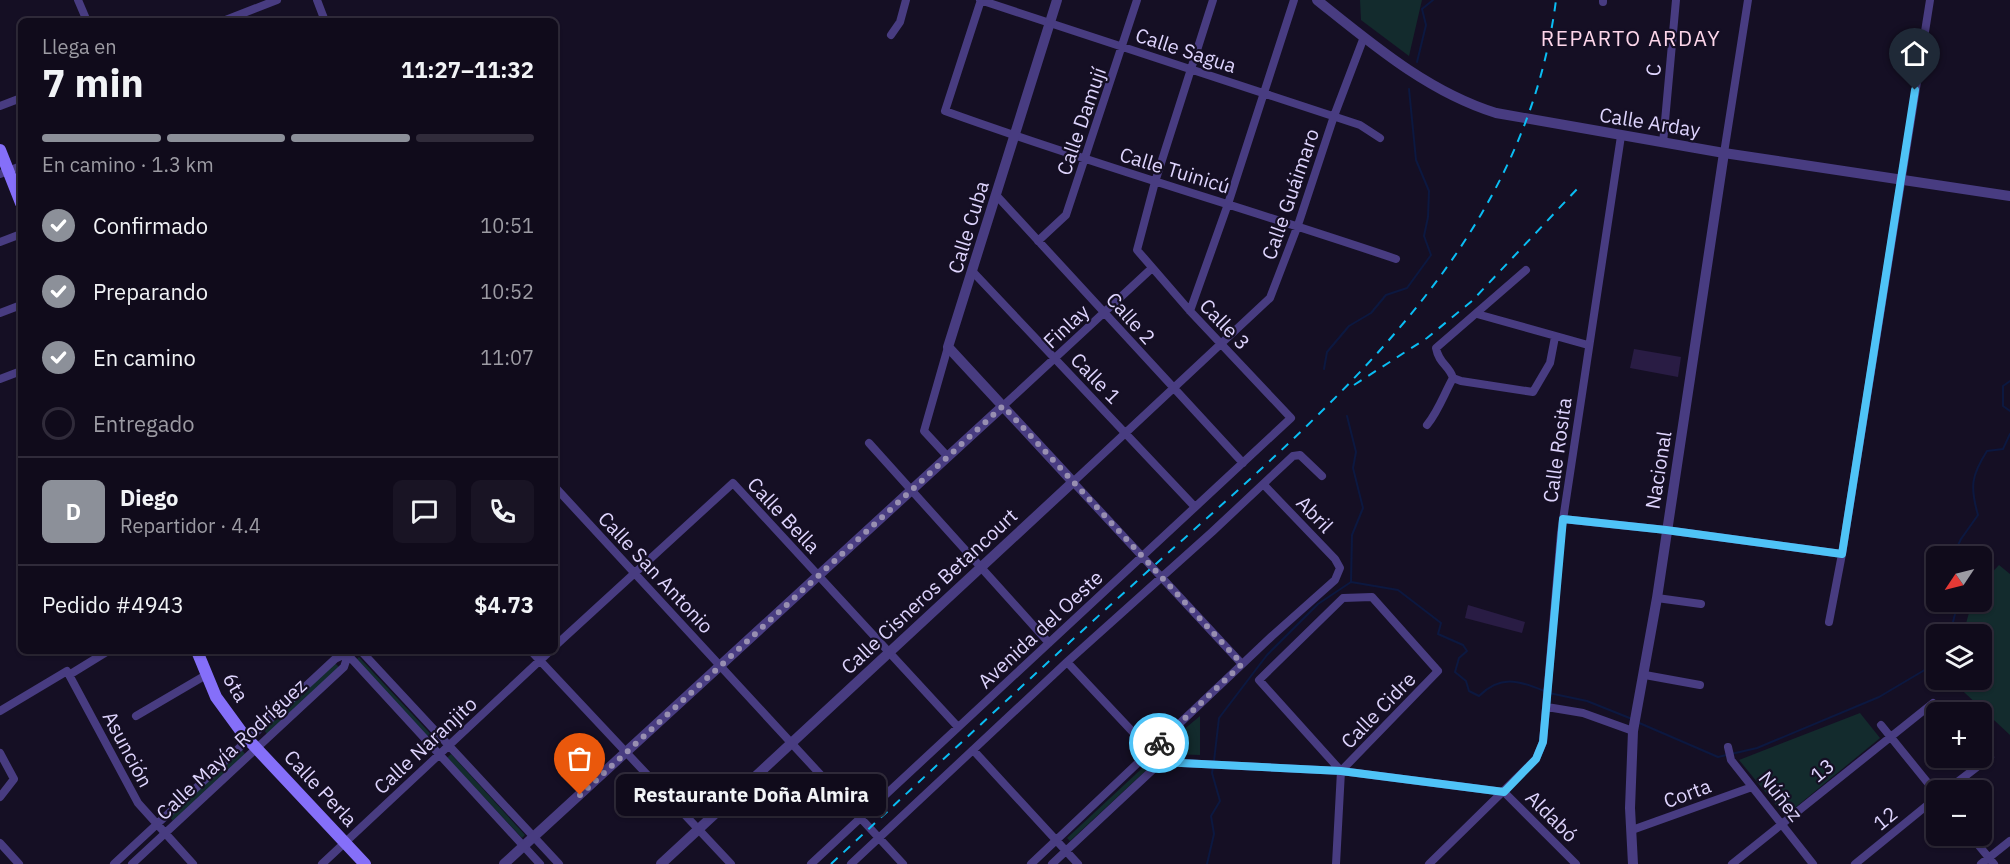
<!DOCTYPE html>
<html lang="es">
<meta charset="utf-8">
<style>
body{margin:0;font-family:"IBM Plex Sans",sans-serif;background:#191424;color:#f1f3f6;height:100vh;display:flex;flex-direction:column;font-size:22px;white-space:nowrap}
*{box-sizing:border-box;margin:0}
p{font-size:20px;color:#9c9ba3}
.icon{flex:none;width:33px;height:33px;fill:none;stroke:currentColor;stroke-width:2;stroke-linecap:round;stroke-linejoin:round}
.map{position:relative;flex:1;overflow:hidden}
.drawer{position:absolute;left:18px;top:18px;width:540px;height:636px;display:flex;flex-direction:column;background:#100b1b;border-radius:9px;box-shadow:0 2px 4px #0004,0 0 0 2px #302b3a}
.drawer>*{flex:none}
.needle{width:39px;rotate:235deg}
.tools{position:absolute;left:1926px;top:546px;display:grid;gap:12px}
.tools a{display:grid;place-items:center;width:66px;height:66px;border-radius:9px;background:#100b1b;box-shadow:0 2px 4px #0004,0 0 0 2px #302b3a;font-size:30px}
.pin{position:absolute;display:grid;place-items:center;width:51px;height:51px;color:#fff;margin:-62px -26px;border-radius:50% 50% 50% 0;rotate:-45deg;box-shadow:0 0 6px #0007}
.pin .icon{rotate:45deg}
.courier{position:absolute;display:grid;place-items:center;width:60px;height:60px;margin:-30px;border:4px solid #4fc3f7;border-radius:50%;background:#fff;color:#222;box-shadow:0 2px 8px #0007}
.bubble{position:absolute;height:42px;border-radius:9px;background:#100b1b;box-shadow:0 2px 4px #0004,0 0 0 2px #302b3a;font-size:20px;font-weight:700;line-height:42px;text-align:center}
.headline em{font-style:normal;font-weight:700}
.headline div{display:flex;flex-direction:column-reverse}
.headline{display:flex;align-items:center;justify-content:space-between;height:102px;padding:0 24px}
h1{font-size:39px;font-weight:700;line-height:45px}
.bar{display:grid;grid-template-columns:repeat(4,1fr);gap:9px 6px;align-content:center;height:72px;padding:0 24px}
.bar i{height:8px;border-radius:4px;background:#302b3a}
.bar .on{background:#8c9099}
.bar p{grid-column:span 4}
.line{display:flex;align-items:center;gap:15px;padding:0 24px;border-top:2px solid #302b3a}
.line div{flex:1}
.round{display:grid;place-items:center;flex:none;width:63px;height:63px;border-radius:9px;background:#191424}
ol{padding:0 24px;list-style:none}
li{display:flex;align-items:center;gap:18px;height:66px}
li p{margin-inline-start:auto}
li .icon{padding:6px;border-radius:50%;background:#8c9099;color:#fff;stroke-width:4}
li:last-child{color:#9c9ba3}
li i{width:33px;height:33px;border:3px solid #302b3a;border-radius:50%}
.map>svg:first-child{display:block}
</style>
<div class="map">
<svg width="2010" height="864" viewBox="0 0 2010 864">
<rect width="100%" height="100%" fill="#150f24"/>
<path fill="#132b2d" d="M 1360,0 L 1422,0 L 1409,56 L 1361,20 Z
M 1999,565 L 2010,574 L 2010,735 L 1951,680 L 1982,680 L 1982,634 L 1963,634 L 1972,602 L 1982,602 L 1982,583 Z
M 359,657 L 440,744 L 437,747 L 356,660 Z
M 335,663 L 340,668 L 267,734 L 263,729 Z
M 1860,713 L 1880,738 L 1785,816 L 1739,760 Z
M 1200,716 L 1200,755 L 1171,754 L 1165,751 L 1164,746 Z
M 241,749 L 246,755 L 173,821 L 169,816 Z
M 451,754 L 525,835 L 522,838 L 447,758 Z
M 1151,760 L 1154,763 L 1070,841 L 1067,838 Z"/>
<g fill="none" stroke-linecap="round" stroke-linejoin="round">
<path stroke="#0c1840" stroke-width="2" d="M 1417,62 L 1426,25 L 1422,9 L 1433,0
M 1324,369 L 1327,352 L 1349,326 L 1371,313 L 1386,295 L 1407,288 L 1431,255 L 1424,236 L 1428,217 L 1429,191 L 1416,160 L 1409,89
M 2010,381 L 2003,386 L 2003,406 L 2010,411
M 1347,416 L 1356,452 L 1353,468 L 1363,508 L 1352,535 L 1351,582
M 1953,556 L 1961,539 L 1978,515 C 1970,487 1971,476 1987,451 L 2003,449 L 2010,434
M 1950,634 L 1958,602
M 1549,693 L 1587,701 L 1632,719
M 1637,722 L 1718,757 L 1757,748 L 1879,697 L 1928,668 L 1936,655
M 1214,761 L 1219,718 L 1267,655 L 1318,604 L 1351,582 L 1398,590 L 1441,623 L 1438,634 L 1463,645 L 1467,651 L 1459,658 L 1455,672 L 1466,681 L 1469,691 L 1479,696 C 1500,675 1518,680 1544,691
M 1207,864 L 1214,834 L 1211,816 L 1220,801 L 1212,773 L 1213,767"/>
</g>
<path fill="#291c44" d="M 1634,349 L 1681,357 L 1678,377 L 1630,368 Z
M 1468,605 L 1525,622 L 1522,633 L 1465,618 Z"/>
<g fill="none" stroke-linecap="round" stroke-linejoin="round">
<path stroke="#483c81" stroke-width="8" d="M 78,0 L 87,21
M 317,0 L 325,21
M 980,0 L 1360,125 L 1380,138
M 981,0 L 945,111 C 1094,165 1246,208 1396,259
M 1603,2 L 1603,0
M 223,21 L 277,0
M 891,35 L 900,22 L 906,0
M 0,106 L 21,98
M 1663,143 L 1676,0
M 1724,153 L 1748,0
M 0,174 L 21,166
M 996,195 L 1243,463
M 1038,241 L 1066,215 L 1137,0
M 0,242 L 21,234
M 1526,270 L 1436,348 C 1439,364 1449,365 1453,378 L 1461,381 L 1533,392 L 1550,363 L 1555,337
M 973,272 L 1195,507
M 1190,311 L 1228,204 L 1294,0
M 0,313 L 21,305
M 1477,314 L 1588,345
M 0,379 L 21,371
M 1003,406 L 1151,269
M 1427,425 C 1439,410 1444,394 1453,378
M 869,443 L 1049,643
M 948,457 L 924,431 L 948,347
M 555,487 L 903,864
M 1563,519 L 1666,530 L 1842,554
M 1657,598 L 1701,604
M 1829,622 L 1842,554 L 1930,0
M 555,646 L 733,483 L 958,727
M 361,651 L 559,864
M 531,651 L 731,864
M 348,655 L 540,864
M 1067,662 L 1161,762 L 1341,771 L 1504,792 L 1576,864
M 1242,664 L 1073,482 L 1270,298 L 1298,225 L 1334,116 L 1364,37
M 69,675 L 108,651
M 1645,675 L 1700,685
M 1547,707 L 1583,713 L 1633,731
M 0,711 L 67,671 L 138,803 L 193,864
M 136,716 L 206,675
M 1881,725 L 1936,793
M 1728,747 L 1731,760 L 1813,864
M 974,751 L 1078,864
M 0,753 L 14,779 L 0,797
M 1947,790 L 1990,757
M 1632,830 L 1752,787
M 1971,836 L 1994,864
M 0,843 L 19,864
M 114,864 L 335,659 L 352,651
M 132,864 L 344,667 L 348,655
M 322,864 L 550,651
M 811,864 L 1291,418 L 1190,311 L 1137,250 L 1155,182 L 1213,0
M 851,864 L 1067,662 L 1212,532 L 1293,456 L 1300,455 L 1322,476
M 1031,864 L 1272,636 L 1335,580 L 1340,568 L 1335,559 L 1264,485
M 1052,864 L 1161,762
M 1336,864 L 1341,771 L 1259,680 L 1343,598 L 1372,597 L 1438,671 L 1341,771
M 1429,864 L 1536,759 L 1543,742 L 1561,533 L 1621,136
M 1732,864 L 1933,703
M 1855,864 L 1936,798
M 1981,864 L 2010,841"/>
<path stroke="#483c81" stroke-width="10" d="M 1317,0 C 1372,44 1428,92 1496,113 L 1724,153 L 2010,196
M 504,864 L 1003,406
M 661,864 L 1073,482 L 948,347 L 1057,0
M 1633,864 L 1630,808 L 1633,731 L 1657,598 L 1724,153"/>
<path stroke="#856ff9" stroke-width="12" d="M 0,150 L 21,203
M 197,651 L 216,697 L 243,734 L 365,864"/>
<path stroke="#0abdf3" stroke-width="2" stroke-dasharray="9 8" stroke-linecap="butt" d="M 1354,385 L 1427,338 L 1472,301 L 1578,188
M 831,864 C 933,769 1034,674 1137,581 C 1316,418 1523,257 1556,0"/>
</g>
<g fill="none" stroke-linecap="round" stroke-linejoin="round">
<path stroke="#988fb1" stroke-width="6" stroke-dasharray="0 10.8" d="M 580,795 L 1003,406 L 1242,664 L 1159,743"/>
<path stroke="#4fc3f7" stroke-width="8" d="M 1159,743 L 1151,751 L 1161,762 L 1341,771 L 1504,792 L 1536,759 L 1543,742 L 1563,519 L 1666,530 L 1842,554 L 1915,90"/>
</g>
<g text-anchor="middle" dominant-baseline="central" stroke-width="4.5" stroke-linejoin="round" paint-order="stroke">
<g font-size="20" fill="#ded4fd" stroke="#150f24">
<text transform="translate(1186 50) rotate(18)">Calle Sagua</text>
<text transform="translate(1653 70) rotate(-85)">C</text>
<text transform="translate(1081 121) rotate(-71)">Calle Damují</text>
<text transform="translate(1650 122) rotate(9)">Calle Arday</text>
<text transform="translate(1175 170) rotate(17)">Calle Tuinicú</text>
<text transform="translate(1290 194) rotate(-71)">Calle Guáimaro</text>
<text transform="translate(968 227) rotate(-73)">Calle Cuba</text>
<text transform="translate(1131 318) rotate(48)">Calle 2</text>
<text transform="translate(1225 324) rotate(46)">Calle 3</text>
<text transform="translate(1066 326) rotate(-43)">Finlay</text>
<text transform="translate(1096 378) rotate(46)">Calle 1</text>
<text transform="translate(1557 450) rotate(-82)">Calle Rosita</text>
<text transform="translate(1658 470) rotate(-81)">Nacional</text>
<text transform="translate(1315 514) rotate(46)">Abril</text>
<text transform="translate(784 515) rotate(47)">Calle Bella</text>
<text transform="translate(656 572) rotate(47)">Calle San Antonio</text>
<text transform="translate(929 591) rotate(-43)">Calle Cisneros Betancourt</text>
<text transform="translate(1040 629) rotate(-43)">Avenida del Oeste</text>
<text transform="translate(236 687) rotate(59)">6ta</text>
<text transform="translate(1378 710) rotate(-46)">Calle Cidre</text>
<text transform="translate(425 745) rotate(-43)">Calle Naranjito</text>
<text transform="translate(128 749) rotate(62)">Asunción</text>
<text transform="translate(231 749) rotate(-43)">Calle Mayía Rodríguez</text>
<text transform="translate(1822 770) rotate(-39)">13</text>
<text transform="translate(321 788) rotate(47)">Calle Perla</text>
<text transform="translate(1687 793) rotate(-20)">Corta</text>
<text transform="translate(1781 796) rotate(52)">Núñez</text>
<text transform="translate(1552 816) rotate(45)">Aldabó</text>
<text transform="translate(1885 818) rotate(-39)">12</text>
</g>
<g font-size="21" letter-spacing="1.5" fill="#fdd6ea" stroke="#150f24">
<text x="1631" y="38">REPARTO ARDAY</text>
</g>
</g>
</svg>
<div class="tools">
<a><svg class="needle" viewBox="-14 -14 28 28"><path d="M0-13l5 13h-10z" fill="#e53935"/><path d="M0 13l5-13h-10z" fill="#9c9ba3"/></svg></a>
<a><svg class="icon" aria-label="layers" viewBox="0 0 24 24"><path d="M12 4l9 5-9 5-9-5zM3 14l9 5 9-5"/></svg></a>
<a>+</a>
<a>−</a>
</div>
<div class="pin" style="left:580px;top:795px;background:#ea580c"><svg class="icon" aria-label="bag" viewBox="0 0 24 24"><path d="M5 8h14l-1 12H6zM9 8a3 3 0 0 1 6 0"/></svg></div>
<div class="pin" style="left:1915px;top:90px;background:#1f2937"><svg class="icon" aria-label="home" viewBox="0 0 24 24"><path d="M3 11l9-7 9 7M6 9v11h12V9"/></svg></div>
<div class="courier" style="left:1159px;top:743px"><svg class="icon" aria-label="bike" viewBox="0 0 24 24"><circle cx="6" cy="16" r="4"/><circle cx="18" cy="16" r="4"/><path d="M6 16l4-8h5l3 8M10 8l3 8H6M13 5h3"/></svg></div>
<div class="bubble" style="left:616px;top:774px;width:270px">Restaurante Doña Almira</div>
<section class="drawer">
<div class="headline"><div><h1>7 min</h1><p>Llega en</p></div><em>11:27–11:32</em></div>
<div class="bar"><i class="on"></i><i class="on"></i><i class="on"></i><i></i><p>En camino · 1.3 km</p></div>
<ol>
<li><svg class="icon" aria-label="check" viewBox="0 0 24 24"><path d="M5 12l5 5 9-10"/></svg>Confirmado<p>10:51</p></li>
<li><svg class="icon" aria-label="check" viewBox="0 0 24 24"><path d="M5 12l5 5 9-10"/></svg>Preparando<p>10:52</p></li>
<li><svg class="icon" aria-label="check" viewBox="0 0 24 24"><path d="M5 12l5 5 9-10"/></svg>En camino<p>11:07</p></li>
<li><i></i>Entregado</li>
</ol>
<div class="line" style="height:108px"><b class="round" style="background:#8c9099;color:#fff">D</b><div><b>Diego</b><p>Repartidor · 4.4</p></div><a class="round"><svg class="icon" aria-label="chat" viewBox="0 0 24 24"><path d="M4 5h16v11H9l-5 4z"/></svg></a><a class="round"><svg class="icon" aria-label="phone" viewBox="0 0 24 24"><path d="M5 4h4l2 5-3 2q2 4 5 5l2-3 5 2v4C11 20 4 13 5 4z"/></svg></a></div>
<div class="line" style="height:78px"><div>Pedido #4943</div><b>$4.73</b></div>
</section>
</div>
